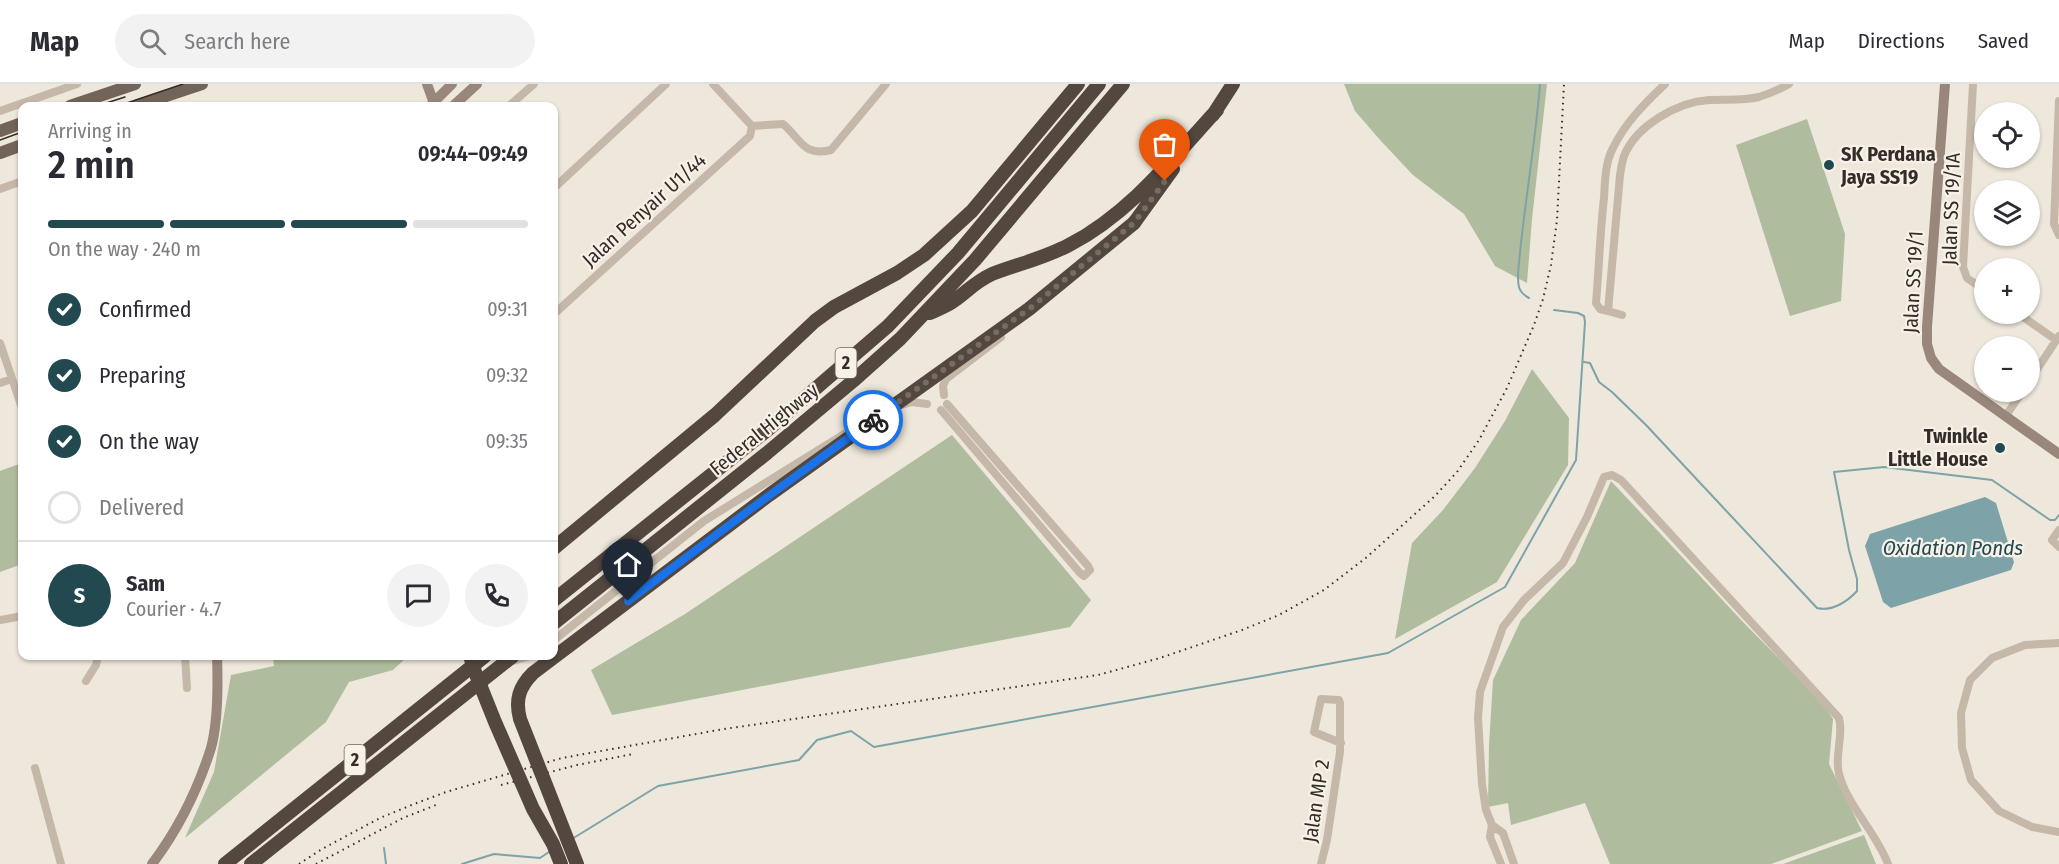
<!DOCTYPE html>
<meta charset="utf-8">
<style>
body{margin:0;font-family:"Fira Sans Condensed",sans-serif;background:#f2f2f3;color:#2b2b33;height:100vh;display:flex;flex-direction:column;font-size:22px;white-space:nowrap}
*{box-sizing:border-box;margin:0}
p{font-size:20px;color:#7c7c81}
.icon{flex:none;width:33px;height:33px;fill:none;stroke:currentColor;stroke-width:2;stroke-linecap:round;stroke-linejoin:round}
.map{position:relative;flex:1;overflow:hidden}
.details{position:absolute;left:18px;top:18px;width:540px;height:558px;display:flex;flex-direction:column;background:#fff;border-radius:12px;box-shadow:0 2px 4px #0004}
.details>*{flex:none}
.controls{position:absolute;left:1974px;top:18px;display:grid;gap:12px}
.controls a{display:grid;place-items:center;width:66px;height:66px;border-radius:50%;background:#fff;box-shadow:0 2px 4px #0004;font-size:30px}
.pin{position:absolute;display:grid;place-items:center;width:51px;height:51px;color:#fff;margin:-62px -26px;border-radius:50% 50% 50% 0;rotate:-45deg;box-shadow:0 0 6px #0007}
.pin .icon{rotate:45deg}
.courier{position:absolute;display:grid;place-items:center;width:60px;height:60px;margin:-30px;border:4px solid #1a73e8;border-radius:50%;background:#fff;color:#222;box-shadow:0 2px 8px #0007}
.overview em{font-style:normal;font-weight:600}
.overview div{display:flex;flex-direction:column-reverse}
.overview{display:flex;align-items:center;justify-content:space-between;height:102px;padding:0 30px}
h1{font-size:39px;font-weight:600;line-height:45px}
.bar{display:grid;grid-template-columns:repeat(4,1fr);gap:9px 6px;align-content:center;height:72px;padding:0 30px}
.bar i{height:8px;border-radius:4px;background:#e1e1e2}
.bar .current{background:#224950}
.bar p{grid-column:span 4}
.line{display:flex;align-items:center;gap:15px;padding:0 30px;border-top:2px solid #e1e1e2}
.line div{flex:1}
.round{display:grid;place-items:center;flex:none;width:63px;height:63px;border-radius:32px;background:#f2f2f3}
ol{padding:0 30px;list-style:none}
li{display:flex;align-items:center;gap:18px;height:66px}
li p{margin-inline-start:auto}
li .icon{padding:6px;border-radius:50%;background:#224950;color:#fff;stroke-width:4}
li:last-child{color:#7c7c81}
li i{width:33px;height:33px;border:3px solid #e1e1e2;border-radius:50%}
header{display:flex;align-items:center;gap:36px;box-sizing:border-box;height:84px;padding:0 30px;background:#fff;border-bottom:2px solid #e1e1e2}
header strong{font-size:28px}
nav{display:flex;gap:33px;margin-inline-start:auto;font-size:21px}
.search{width:420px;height:54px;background:#f2f2f3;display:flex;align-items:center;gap:15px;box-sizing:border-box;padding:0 21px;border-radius:33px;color:#7c7c81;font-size:22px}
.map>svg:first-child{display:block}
</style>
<header>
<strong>Map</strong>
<div class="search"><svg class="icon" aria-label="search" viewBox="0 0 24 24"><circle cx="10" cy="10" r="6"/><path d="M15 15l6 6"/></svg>Search here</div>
<nav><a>Map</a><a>Directions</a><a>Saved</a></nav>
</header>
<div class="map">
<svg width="2059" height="780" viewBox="0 0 2059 780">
<rect width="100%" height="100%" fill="#eee7db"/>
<path fill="#afbc9d" d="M 1344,0 L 1547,0 L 1532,135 L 1527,199 L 1495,182 L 1464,130 L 1413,91 L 1381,57 L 1355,27 Z
M 1807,35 L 1845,150 L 1841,217 L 1790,232 L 1736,61 Z
M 1532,285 L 1569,334 L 1568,381 L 1497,498 L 1395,555 L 1412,459 L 1443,426 L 1475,384 L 1505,337 Z
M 952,351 L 1091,516 L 1070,543 L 612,631 L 591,586 L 685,530 Z
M 22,379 L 22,480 L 0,488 L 0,387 Z
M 1611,397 L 1744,539 L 1822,618 L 1833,635 L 1829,680 L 1862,747 L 1771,780 L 1610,780 L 1585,719 L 1511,741 L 1508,719 L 1488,723 L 1489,661 L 1493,596 L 1521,536 L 1575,479 Z
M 273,572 L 408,572 L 393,586 L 349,598 L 326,638 L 185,754 L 214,688 L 231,591 L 274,582 Z
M 1864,751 L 1876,780 L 1783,780 Z"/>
<path fill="#7da3a8" d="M 1985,413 L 1996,419 L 2014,478 L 2011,486 L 1891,524 L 1883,518 L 1865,462 L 1870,450 Z"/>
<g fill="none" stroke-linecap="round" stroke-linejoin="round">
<path stroke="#7da3a8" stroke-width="2" d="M 1529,214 C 1518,208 1518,202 1518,190 C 1523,127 1535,64 1540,0
M 1584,278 L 1590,279 L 1599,298 L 1612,308 L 1646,341 L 1817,524 C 1832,528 1848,517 1857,507 L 1857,495 L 1849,466 L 1834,388 L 1884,383 L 1992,396 L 2050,436 L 2055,436 L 2059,431
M 572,755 L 658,702 L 799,676 L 817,656 L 851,647 L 874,663 L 1388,569 L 1505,503 L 1576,376 L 1585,238 L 1584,232 L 1578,229 L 1554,226
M 384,764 L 386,780
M 462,780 L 494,770 L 540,774 L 549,768"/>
<path stroke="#c5b8a9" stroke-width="8" d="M 713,0 L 752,42
M 1665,0 C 1645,19 1625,39 1613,64 C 1605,79 1605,97 1604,114 C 1600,149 1599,184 1596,219 L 1600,225 L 1608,227 L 1620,91 C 1621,85 1622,78 1624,72 C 1636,42 1677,18 1709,16 C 1725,15 1743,17 1759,13 C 1769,10 1780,5 1789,0
M 1973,0 L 1963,183 L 1967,194 L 1984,206
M 2059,17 L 2054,140 L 2059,151
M 509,22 L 534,0
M 0,27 L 77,0
M 752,42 L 783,40 C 801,55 803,73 831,66 L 886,0
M 554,104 L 666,0
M 0,105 L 22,97
M 1608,227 L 1622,231
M 554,230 L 750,52 L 752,42
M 2019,230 L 2056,256
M 0,259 L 22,324
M 2030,296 L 2059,252
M 0,299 L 12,295
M 944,311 L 943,302 L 946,295 L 1001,253
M 902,321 L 912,318 L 927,320
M 941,326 L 1080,489 L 1084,492 L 1090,486 L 1088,482 L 947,320
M 2005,333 L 2022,308
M 2059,446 L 2052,456 L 2059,463
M 0,536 L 22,532
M 554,556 L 704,437 L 846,349
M 2059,559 L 2025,561 L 1992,574 L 1970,596 L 1961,629 L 1962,664 L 1971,696 L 1999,727 L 2032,743 L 2059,748
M 185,572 L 187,604
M 509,578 L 530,572
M 86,597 L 96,581 L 98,572
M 35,684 L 61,780
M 1492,741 L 1503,749 L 1514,780
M 1321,780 L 1327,756 L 1340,668 L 1340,619 L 1339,616 L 1321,615 L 1314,648 L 1341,659
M 1501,780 L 1490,753 L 1492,741 L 1486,726 L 1482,700 L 1478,634 L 1480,608 L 1503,543 L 1524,516 L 1563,479 L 1587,433 L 1604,393 L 1612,391 L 1621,396 L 1839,634 C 1844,652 1834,672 1839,690 C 1848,723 1876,748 1888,780"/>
<path stroke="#98877a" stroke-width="10" d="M 427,0 L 435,22
M 1945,0 L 1927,243 L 1927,260 L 1931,274 L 1939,285 L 2059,370
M 430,22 L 452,0
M 453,22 L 477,0
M 152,780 C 177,747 198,705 211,664 C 218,638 218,599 217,572"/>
<path stroke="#73645a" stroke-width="12" d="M 70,22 L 135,0
M 136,22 L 202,0
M 0,47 L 22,39
M 0,69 L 22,61"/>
<path stroke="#534740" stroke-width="14" d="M 1213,31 L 1233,0
M 1134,139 L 1173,85
M 930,229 C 938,225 948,222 955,216 C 969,206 975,198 992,190 C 1018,180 1045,174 1069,161 C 1129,130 1172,75 1217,26
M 554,464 L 715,331 L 815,237 L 834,223 L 897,189 L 924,171 L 972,127 L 1078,0
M 554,516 L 771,343 L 888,242 L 958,169 L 1099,0
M 554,539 L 767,369 L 853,297 L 900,255 L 975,176 L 1123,0
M 225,780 L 485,572
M 251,780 L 513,572"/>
<path stroke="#332c28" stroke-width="1.5" d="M 97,22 L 125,13
M 118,22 L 183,0
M 0,56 L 22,48"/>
<path stroke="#332c28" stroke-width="2" stroke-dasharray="1.5 4.5" stroke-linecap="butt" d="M 501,701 L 577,681 L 633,670
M 299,780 L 322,765 L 380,734 L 414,720 L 446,708 L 562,674 L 724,645 L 1098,591 L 1160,574 L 1242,546 L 1279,531 L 1324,506 L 1367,473 L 1434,413 L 1457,388 L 1479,356 L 1507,304 L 1534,241 L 1543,215 L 1551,181 L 1557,136 L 1564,0
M 316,780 L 403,734 L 436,721"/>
<path stroke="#534740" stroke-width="14" d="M 470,572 L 475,588 L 495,638 L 533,725 L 553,760 L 561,780
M 577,780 L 520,635 C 515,616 519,603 533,589 L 769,411 L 1029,225 L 1134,139"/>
</g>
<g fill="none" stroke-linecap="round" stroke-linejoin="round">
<path stroke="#746d67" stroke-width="6" stroke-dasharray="0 10.8" d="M 873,336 L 1029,225 L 1134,139 L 1165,97"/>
<path stroke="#1a73e8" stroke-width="8" d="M 628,517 L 748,427 L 873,336"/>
</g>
<g fill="#224950" stroke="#f7f1e7" stroke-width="2">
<circle cx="1829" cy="81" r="6"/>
<circle cx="2000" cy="364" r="6"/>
</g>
<g text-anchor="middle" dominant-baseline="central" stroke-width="4.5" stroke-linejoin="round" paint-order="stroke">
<g fill="#f7f1e7" stroke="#6e6761" stroke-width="1.5">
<rect x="835.5" y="264" width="21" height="30" rx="4.5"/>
<rect x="344.5" y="661" width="21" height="30" rx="4.5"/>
</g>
<g font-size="18" font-weight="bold" fill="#332c28">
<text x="846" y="279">2</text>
<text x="355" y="676">2</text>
</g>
<g font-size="20" font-weight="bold" fill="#332c28" stroke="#f7f1e7" text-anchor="start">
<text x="1841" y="70">SK Perdana<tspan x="1841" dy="23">Jaya SS19</tspan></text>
<text x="1988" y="352" text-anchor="end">Twinkle<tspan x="1988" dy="23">Little House</tspan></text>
</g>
<g font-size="20" fill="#332c28" stroke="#f7f1e7">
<text transform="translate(1951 125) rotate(-88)">Jalan SS 19/1A</text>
<text transform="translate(644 126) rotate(-42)">Jalan Penyair U1/44</text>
<text transform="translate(1913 198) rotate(-87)">Jalan SS 19/1</text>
<text transform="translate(764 345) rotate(-39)">Federal Highway</text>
<text transform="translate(1316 717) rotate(-81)">Jalan MP 2</text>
</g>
<g font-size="21" font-style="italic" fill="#224950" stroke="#f7f1e7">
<text x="1953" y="464">Oxidation Ponds</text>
</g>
</g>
</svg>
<div class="controls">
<a><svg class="icon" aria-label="locate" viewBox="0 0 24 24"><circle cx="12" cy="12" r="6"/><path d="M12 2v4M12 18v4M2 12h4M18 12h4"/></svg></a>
<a><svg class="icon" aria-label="layers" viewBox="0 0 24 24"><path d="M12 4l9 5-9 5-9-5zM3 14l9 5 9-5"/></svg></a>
<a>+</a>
<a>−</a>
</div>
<div class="pin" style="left:1165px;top:97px;background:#ea580c"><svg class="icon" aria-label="bag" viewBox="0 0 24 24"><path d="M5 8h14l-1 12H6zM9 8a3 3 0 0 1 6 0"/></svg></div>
<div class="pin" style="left:628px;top:517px;background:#1f2937"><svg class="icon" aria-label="home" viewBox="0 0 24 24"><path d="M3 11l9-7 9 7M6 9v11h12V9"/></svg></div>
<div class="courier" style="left:873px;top:336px"><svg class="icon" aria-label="bike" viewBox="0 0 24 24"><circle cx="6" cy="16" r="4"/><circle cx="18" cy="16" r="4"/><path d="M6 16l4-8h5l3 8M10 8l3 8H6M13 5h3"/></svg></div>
<section class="details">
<div class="overview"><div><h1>2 min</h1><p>Arriving in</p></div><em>09:44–09:49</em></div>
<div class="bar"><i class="current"></i><i class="current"></i><i class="current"></i><i></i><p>On the way · 240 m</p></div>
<ol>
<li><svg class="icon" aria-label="check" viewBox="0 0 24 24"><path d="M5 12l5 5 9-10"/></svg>Confirmed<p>09:31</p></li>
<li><svg class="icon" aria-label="check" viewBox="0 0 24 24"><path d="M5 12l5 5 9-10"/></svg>Preparing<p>09:32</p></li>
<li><svg class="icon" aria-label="check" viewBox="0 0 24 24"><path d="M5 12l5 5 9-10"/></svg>On the way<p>09:35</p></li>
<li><i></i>Delivered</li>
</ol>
<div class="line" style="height:108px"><b class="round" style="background:#224950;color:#fff">S</b><div><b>Sam</b><p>Courier · 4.7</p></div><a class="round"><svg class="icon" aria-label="chat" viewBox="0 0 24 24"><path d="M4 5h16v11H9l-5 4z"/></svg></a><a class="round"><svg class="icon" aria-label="phone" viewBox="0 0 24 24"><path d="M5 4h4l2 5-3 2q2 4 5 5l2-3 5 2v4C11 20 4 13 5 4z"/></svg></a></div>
</section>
</div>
